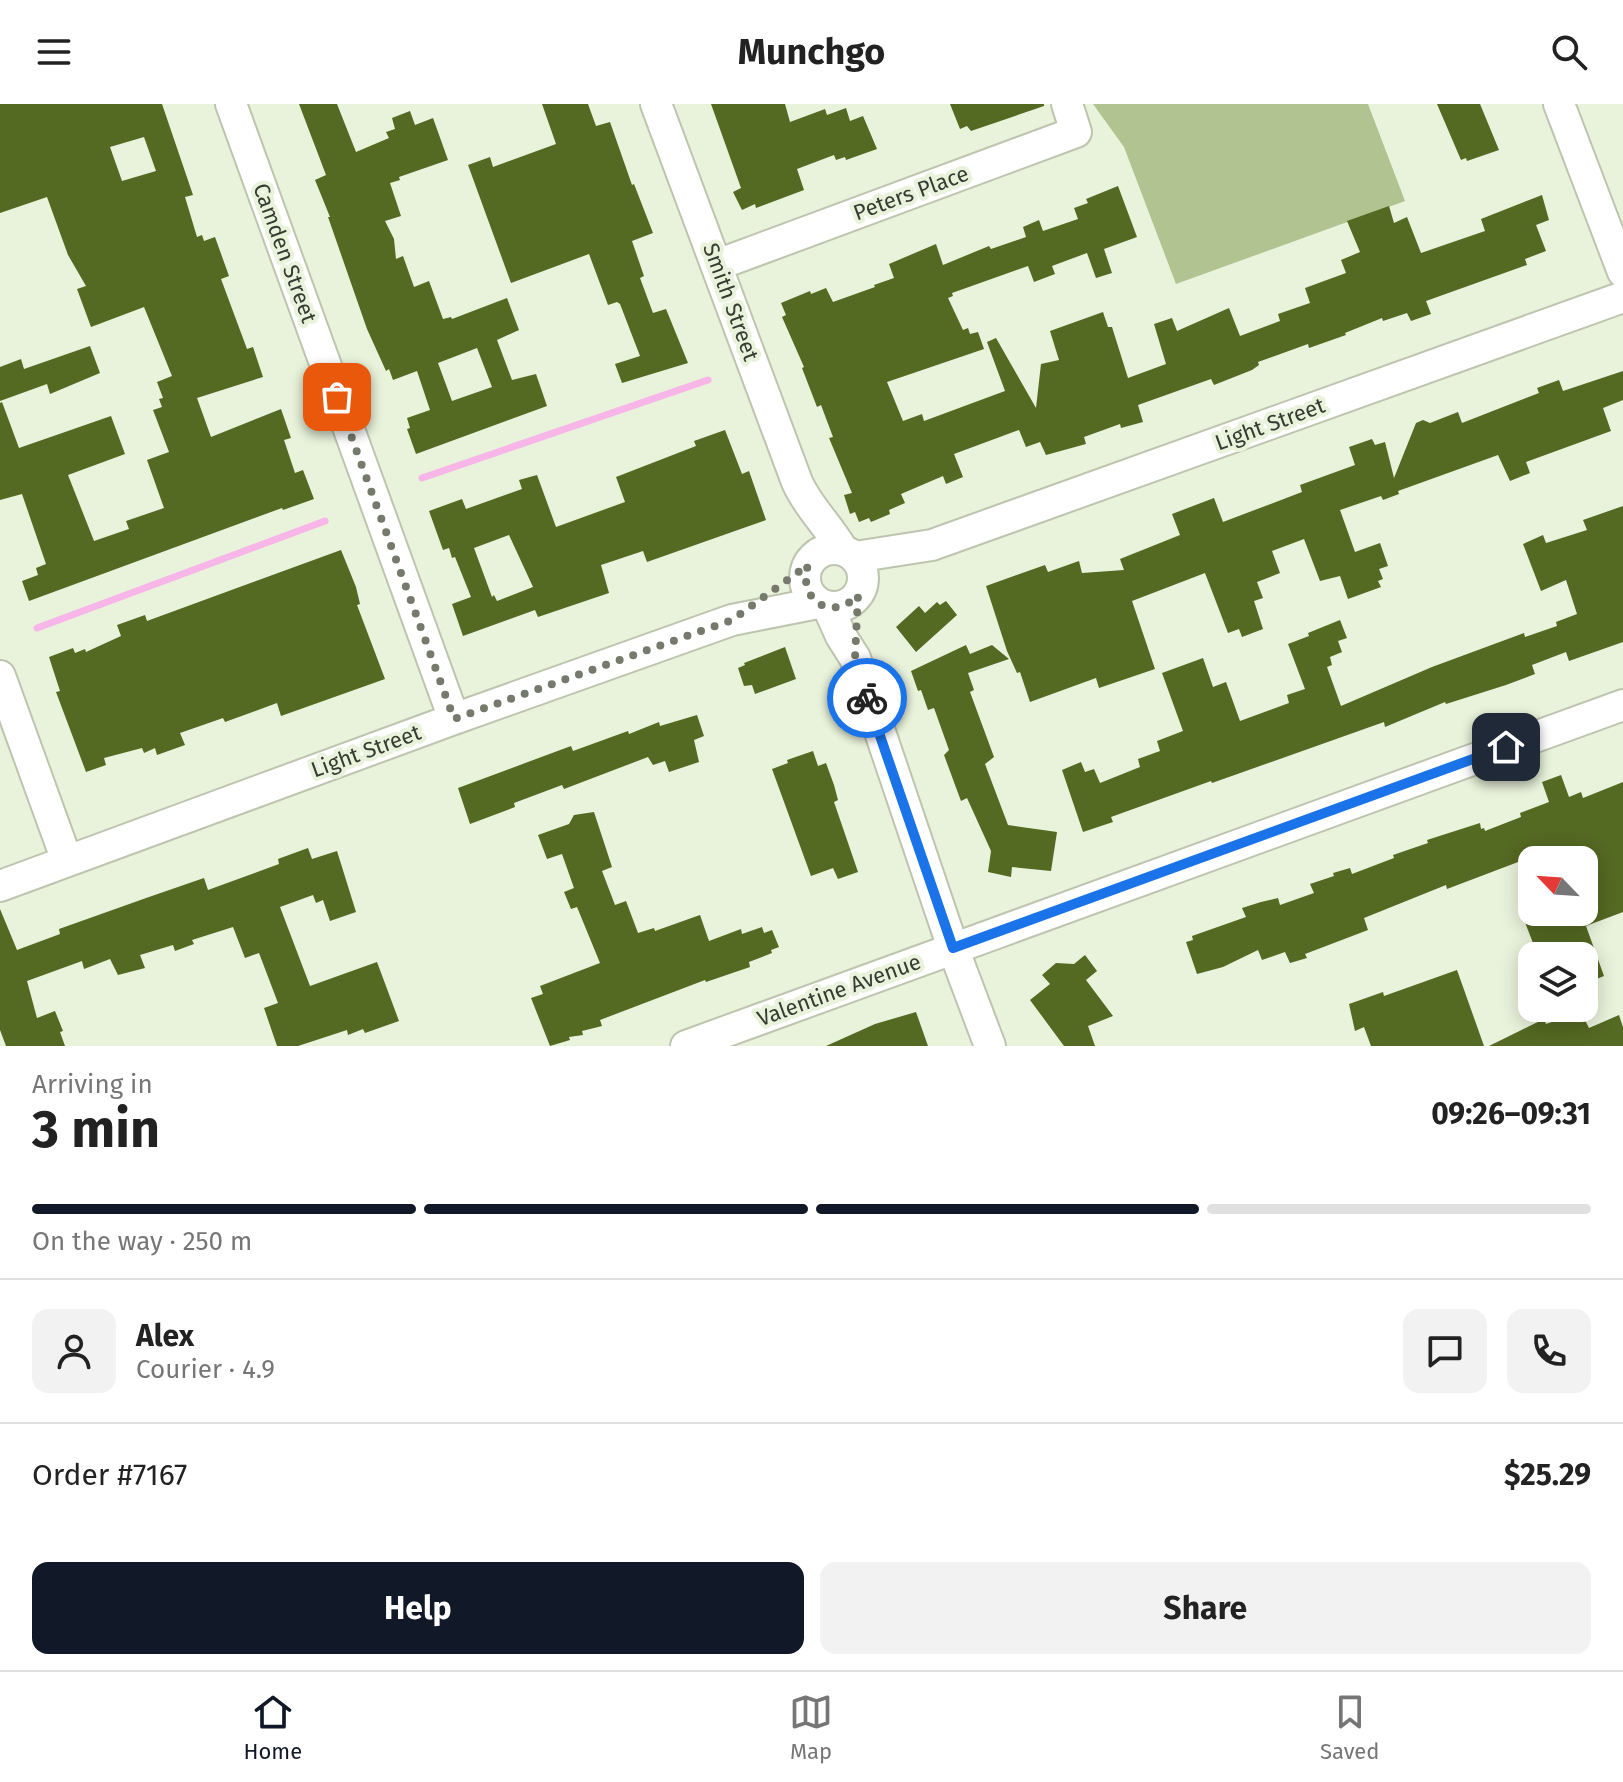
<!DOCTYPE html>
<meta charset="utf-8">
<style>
body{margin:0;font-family:"Fira Sans",sans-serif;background:#f2f2f2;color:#222;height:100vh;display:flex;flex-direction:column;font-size:30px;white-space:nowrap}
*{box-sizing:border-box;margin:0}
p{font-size:26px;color:#767676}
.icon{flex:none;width:44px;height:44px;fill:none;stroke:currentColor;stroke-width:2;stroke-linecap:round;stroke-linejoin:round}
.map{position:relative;height:942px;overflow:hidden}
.drawer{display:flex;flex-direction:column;background:#fff;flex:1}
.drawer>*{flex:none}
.needle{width:52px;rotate:295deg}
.controls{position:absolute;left:1518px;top:742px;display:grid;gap:16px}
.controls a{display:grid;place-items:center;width:80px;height:80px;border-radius:16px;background:#fff;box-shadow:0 4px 20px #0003;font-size:40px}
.pin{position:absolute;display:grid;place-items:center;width:68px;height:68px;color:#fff;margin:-34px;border-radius:16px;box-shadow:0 4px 12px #0006}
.courier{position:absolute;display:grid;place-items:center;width:80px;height:80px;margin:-40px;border:6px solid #1a73e8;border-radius:50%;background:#fff;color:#222;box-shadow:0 2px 10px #0007}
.head em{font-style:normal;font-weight:700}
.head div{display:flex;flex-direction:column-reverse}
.head{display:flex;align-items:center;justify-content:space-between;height:136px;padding:0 32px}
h1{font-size:52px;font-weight:700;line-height:60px}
.bar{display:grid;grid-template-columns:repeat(4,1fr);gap:12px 8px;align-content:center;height:96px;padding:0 32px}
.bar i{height:10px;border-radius:6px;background:#e0e0e0}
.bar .on{background:#111827}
.bar p{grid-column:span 4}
.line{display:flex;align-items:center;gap:20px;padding:0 32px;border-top:2px solid #e0e0e0}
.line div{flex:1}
.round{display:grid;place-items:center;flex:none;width:84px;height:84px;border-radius:16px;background:#f2f2f2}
.cta{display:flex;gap:16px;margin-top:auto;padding:16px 32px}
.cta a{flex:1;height:92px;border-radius:16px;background:#111827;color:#fff;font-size:32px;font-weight:700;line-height:92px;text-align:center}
.cta a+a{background:#f2f2f2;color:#222}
header{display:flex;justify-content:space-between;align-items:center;height:104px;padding:0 32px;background:#fff;font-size:36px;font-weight:700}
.tab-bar{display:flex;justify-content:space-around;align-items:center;height:112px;border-top:2px solid #e0e0e0;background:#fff;font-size:22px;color:#767676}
.tab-bar a{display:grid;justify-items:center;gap:4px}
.tab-bar .on{color:#111827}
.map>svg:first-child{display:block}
</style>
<header><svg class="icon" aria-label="menu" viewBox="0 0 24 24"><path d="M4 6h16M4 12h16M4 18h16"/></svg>Munchgo<svg class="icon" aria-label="search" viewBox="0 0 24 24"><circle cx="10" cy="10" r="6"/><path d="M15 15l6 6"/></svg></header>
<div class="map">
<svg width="1623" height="942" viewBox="0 0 1623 942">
<rect width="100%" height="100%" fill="#e9f2db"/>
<path fill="#b0c390" d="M 1093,0 L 1368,0 L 1405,97 L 1176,180 L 1124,43 Z"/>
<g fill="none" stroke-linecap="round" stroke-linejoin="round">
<path stroke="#f7b5e8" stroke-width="7" d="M 422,374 L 708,276
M 37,524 L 325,417"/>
</g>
<path fill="#546922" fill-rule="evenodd" d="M 0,0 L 162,0 L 193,91 L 185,93 L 197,133 L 202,131 L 204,137 L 215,133 L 229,172 L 221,175 L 247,245 L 253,243 L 263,273 L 197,294 L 211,333 L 281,305 L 291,334 L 284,336 L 295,369 L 303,366 L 314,395 L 283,406 L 282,404 L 29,497 L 22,477 L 38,471 L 36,464 L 46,460 L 22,390 L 0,396 L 0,299 L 2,298 L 19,344 L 111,312 L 125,350 L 68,371 L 94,437 L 129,425 L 126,417 L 164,404 L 147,356 L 169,348 L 153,306 L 162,303 L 159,295 L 163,294 L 157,278 L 172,272 L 144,203 L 91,223 L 77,185 L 86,182 L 68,151 L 47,93 L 0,109 ZM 144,33 L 156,67 L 122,77 L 110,43 Z
M 299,0 L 337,0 L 356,48 L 389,34 L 386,28 L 395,25 L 392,14 L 410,7 L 415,21 L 433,14 L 448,56 L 399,73 L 400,76 L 390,79 L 401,112 L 385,117 L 394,135 L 396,155 L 403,152 L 414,183 L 429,177 L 443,215 L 451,213 L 452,215 L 507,194 L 519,226 L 497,236 L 512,276 L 536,270 L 547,302 L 416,350 L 407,325 L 410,324 L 407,314 L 430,306 L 417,267 L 393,276 L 389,265 L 386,267 L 367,225 L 328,113 L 330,113 L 315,76 L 326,71 ZM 477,244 L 492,283 L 452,297 L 438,259 Z
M 542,0 L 588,0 L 596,22 L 610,18 L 632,81 L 634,80 L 653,129 L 632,137 L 644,172 L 640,174 L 653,209 L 666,205 L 688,259 L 622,279 L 615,260 L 640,252 L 620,200 L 617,198 L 608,201 L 589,150 L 511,179 L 468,61 L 490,53 L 493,63 L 556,40 Z
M 711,0 L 785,0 L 790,18 L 825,5 L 827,11 L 846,4 L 850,17 L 863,12 L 877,45 L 846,56 L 845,53 L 836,56 L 834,51 L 797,65 L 804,86 L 756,104 L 755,100 L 742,106 L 733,88 L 741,84 Z
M 950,0 L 1044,0 L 1044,2 L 971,27 L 967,22 L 960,25 Z
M 1437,0 L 1480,0 L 1499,46 L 1467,57 L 1466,54 L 1461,56 Z
M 1118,82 L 1137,133 L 1104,145 L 1112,169 L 1096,174 L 1087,149 L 1052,162 L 1055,170 L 1034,178 L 1028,162 L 952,189 L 953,192 L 948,194 L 963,226 L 968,224 L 970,230 L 978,228 L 984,245 L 887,278 L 903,317 L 922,310 L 924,317 L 1005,287 L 987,238 L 996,234 L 1036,304 L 1041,260 L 1059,256 L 1050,227 L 1103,208 L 1108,223 L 1112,223 L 1128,274 L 1166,260 L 1154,220 L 1172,214 L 1177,227 L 1229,204 L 1240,232 L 1280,217 L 1278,210 L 1310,199 L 1305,184 L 1346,169 L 1341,156 L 1360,148 L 1347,117 L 1389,102 L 1394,119 L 1407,113 L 1421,149 L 1485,127 L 1481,115 L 1542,91 L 1549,116 L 1536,121 L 1546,147 L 1525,155 L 1527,161 L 1426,197 L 1431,210 L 1411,217 L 1407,209 L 1383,217 L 1382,214 L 1345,229 L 1346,231 L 1309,244 L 1308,240 L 1258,258 L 1259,261 L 1252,266 L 1214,281 L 1211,275 L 1138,301 L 1143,318 L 1121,324 L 1120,320 L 1084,333 L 1086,340 L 1046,351 L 1040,338 L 1026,343 L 1019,326 L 954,350 L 963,373 L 946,380 L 943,372 L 901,390 L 905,399 L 889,406 L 890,410 L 871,418 L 869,414 L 859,418 L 855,408 L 850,410 L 844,391 L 852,389 L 829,334 L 833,333 L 821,301 L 817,303 L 802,264 L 804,263 L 782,213 L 786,211 L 781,199 L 810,187 L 811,190 L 826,184 L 833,198 L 875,183 L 874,181 L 894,174 L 889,160 L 936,140 L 943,161 L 989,142 L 991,145 L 1026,133 L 1023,123 L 1039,116 L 1043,127 L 1078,115 L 1074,104 L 1088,99 L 1086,95 Z
M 90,242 L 100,269 L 50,290 L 47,280 L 0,297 L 0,263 L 21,255 L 24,265 Z
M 1623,267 L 1623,296 L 1603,304 L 1611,327 L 1526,358 L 1530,369 L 1510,377 L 1498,351 L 1398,387 L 1399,390 L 1383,396 L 1381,392 L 1340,406 L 1355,448 L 1380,439 L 1388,462 L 1379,465 L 1383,475 L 1378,477 L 1381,483 L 1348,495 L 1340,472 L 1320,477 L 1304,435 L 1272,447 L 1280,469 L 1257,478 L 1263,494 L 1254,497 L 1263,525 L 1242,533 L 1239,525 L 1228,529 L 1205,469 L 1132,497 L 1155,565 L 1099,584 L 1096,574 L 1030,598 L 1020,568 L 1017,569 L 1007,547 L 986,482 L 1045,461 L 1048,468 L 1079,457 L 1082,469 L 1124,466 L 1120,455 L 1180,431 L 1172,410 L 1214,394 L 1223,418 L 1302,388 L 1300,381 L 1355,361 L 1349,343 L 1372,335 L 1375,341 L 1385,338 L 1394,374 L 1416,319 L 1423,316 L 1430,319 L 1458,308 L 1462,319 L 1539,289 L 1537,284 L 1559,276 L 1563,287 Z
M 725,326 L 742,370 L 749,367 L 766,416 L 647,458 L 643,447 L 601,461 L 609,489 L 538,513 L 535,506 L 463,532 L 452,500 L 471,493 L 455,453 L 452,454 L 449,444 L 443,446 L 429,407 L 462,395 L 466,405 L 522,385 L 519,376 L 537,371 L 556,423 L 625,398 L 616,373 L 696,342 L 694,337 ZM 509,431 L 533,483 L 497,497 L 494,491 L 492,493 L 474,444 Z
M 1623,402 L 1623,538 L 1569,557 L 1566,548 L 1532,561 L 1535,570 L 1506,581 L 1446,600 L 1445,598 L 1385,623 L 1384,618 L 1212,679 L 1211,677 L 1111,713 L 1113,718 L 1083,728 L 1062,666 L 1081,658 L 1085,668 L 1094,665 L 1100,679 L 1140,663 L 1138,655 L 1160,647 L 1157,637 L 1183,627 L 1162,569 L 1203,554 L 1213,583 L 1226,578 L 1240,617 L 1289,599 L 1287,591 L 1305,585 L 1288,540 L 1309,532 L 1308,529 L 1340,516 L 1347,534 L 1338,537 L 1342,548 L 1330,553 L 1332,561 L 1327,563 L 1341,602 L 1432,563 L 1524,529 L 1525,533 L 1557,522 L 1556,518 L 1577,510 L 1566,476 L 1541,487 L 1523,440 L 1543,431 L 1546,439 L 1587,426 L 1583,416 Z
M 341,446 L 356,483 L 360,500 L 357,501 L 385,575 L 281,612 L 277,599 L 225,618 L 223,614 L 180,629 L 185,641 L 157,651 L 155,644 L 144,649 L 142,644 L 104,654 L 106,661 L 86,668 L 56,588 L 60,587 L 49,553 L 73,544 L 75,549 L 85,545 L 86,548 L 121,532 L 117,521 L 145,511 L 147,517 Z
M 946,497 L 957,511 L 916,548 L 896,523 L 919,502 L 925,509 L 937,498 L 940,501 Z
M 966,541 L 970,550 L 992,541 L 1009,555 L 968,569 L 974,586 L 970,588 L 994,653 L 985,660 L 1008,721 L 1057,728 L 1051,767 L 1012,763 L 1011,773 L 988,768 L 991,747 L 967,694 L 961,697 L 944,651 L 949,646 L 934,604 L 928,606 L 921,586 L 918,587 L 911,567 Z
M 785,543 L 796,575 L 755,590 L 752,581 L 744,582 L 738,564 L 745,561 L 744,559 Z
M 697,611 L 704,632 L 694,636 L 699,658 L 669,668 L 665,657 L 653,661 L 648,653 L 564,685 L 562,681 L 514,699 L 515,703 L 470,720 L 458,684 L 571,642 L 573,647 L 628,627 L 629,630 L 659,618 L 660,622 Z
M 813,647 L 818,662 L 826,659 L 834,681 L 838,696 L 834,698 L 858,768 L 838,775 L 833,764 L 811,772 L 772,665 L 788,659 L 787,656 Z
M 1561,671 L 1569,693 L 1581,688 L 1583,694 L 1623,678 L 1623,808 L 1586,822 L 1604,872 L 1584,880 L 1584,852 L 1538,852 L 1521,808 L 1584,808 L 1584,756 L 1547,756 L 1552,745 L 1447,785 L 1446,781 L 1364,814 L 1368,826 L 1305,850 L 1307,854 L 1290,859 L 1285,848 L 1262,856 L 1258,846 L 1223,863 L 1197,870 L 1186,838 L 1193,836 L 1192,832 L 1246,813 L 1242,804 L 1261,798 L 1278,794 L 1280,801 L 1314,789 L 1310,780 L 1334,772 L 1333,769 L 1350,764 L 1352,770 L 1394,754 L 1393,751 L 1428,739 L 1427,736 L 1480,719 L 1481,725 L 1484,724 L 1485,727 L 1521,713 L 1520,709 L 1549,698 L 1542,678 Z
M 594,708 L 612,763 L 602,767 L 615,801 L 626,797 L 638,829 L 654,824 L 655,827 L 700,811 L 709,837 L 741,825 L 742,830 L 762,823 L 764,829 L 772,826 L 779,843 L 771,846 L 772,849 L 749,858 L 750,863 L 706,878 L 705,876 L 600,916 L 602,922 L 582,927 L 583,931 L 569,933 L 570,936 L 550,942 L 531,894 L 543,890 L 540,882 L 600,859 L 577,803 L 571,805 L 564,788 L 574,784 L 562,750 L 547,755 L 538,731 L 569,720 L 574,711 Z
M 308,744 L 312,755 L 337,747 L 356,808 L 330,817 L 323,796 L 316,799 L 313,791 L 280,803 L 310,882 L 377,858 L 399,917 L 365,929 L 363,925 L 348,931 L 347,926 L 298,942 L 277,942 L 264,904 L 278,899 L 259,849 L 245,854 L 233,823 L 192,836 L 194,840 L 175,847 L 173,841 L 140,851 L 145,864 L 118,871 L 110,855 L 84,865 L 82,857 L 27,877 L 37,914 L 55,907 L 63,927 L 60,928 L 65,942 L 6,942 L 0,926 L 0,805 L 17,846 L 60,830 L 59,825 L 149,793 L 204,774 L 208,786 L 279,760 L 278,755 Z
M 1085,851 L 1097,867 L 1086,876 L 1113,912 L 1088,922 L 1095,942 L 1064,942 L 1030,896 L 1050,880 L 1042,871 L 1056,859 L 1074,860 Z
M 1457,866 L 1484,942 L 1371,942 L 1364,923 L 1355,927 L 1349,900 L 1383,888 L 1384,892 Z
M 916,908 L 928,942 L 826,942 L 875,920 Z
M 1581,908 L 1589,924 L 1619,911 L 1623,923 L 1623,942 L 1489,942 L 1544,915 L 1546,920 Z"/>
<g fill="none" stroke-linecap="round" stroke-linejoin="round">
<g stroke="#bdc5af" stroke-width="34">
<path id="minor" d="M 231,0 L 454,615
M 656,0 L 797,378 C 808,403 828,421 842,445
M 1559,0 L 1623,168
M 717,161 L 1076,28 L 1067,0
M805 474a29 29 0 1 1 58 0a29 29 0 1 1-58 0Z
M 855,453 L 932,441 L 1623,193
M 828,503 L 841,532 L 855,554 L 953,844 L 990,942
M 0,572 L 67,757
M 0,782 L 454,615 L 732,516 L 818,499
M 686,942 L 1623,601"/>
</g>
<use href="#minor" stroke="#fff" stroke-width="30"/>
</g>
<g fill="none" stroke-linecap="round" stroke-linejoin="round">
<path stroke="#757a6c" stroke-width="8" stroke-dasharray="0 14.4" d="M 337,293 L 454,615 L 732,516 L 808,461 C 797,496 832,519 858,491 L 855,554 L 867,594"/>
<path stroke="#1a73e8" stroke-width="10" d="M 867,594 L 953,844 L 1506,643"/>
</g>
<g text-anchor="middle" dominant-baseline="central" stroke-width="8" stroke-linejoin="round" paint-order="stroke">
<g font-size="22" fill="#363a31" stroke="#e9f2db">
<text transform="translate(911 89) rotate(-20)">Peters Place</text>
<text transform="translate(285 149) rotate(70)">Camden Street</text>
<text transform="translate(731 198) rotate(70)">Smith Street</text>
<text transform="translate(1270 320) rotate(-20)">Light Street</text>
<text transform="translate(366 647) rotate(-20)">Light Street</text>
<text transform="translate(839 886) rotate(-20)">Valentine Avenue</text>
</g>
</g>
</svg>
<div class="controls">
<a><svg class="needle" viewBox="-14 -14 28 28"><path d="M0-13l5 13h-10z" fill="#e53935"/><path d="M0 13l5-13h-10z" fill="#767676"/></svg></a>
<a><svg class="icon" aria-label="layers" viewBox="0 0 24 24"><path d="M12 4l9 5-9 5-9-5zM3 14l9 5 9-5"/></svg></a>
</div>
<div class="pin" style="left:337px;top:293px;background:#ea580c"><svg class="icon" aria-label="bag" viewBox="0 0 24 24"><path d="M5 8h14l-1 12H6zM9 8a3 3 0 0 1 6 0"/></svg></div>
<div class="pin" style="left:1506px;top:643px;background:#1f2937"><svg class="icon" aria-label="home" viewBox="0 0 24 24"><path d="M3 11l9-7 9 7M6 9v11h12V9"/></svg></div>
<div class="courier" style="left:867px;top:594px"><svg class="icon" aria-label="bike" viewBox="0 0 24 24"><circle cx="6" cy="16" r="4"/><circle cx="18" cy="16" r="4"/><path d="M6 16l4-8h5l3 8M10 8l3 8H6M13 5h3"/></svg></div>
</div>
<section class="drawer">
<div class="head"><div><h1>3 min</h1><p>Arriving in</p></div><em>09:26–09:31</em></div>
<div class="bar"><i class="on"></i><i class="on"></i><i class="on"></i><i></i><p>On the way · 250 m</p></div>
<div class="line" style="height:144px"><a class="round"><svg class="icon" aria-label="person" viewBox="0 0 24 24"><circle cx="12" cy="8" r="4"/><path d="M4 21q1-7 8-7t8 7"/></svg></a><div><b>Alex</b><p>Courier · 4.9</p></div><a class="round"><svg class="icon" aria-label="chat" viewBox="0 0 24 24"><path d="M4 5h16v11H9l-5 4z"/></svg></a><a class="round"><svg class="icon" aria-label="phone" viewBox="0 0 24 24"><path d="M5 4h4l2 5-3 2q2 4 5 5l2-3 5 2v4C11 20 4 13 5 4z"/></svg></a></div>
<div class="line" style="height:104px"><div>Order #7167</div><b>$25.29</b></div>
<div class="cta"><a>Help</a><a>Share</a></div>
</section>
<nav class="tab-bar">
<a class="on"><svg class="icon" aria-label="home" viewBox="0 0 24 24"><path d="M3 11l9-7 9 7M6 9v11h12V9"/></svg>Home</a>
<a><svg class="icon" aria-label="map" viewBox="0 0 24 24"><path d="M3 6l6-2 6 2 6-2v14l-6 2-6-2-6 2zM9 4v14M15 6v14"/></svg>Map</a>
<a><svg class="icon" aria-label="saved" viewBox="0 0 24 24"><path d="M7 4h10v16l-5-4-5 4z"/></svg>Saved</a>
</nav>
